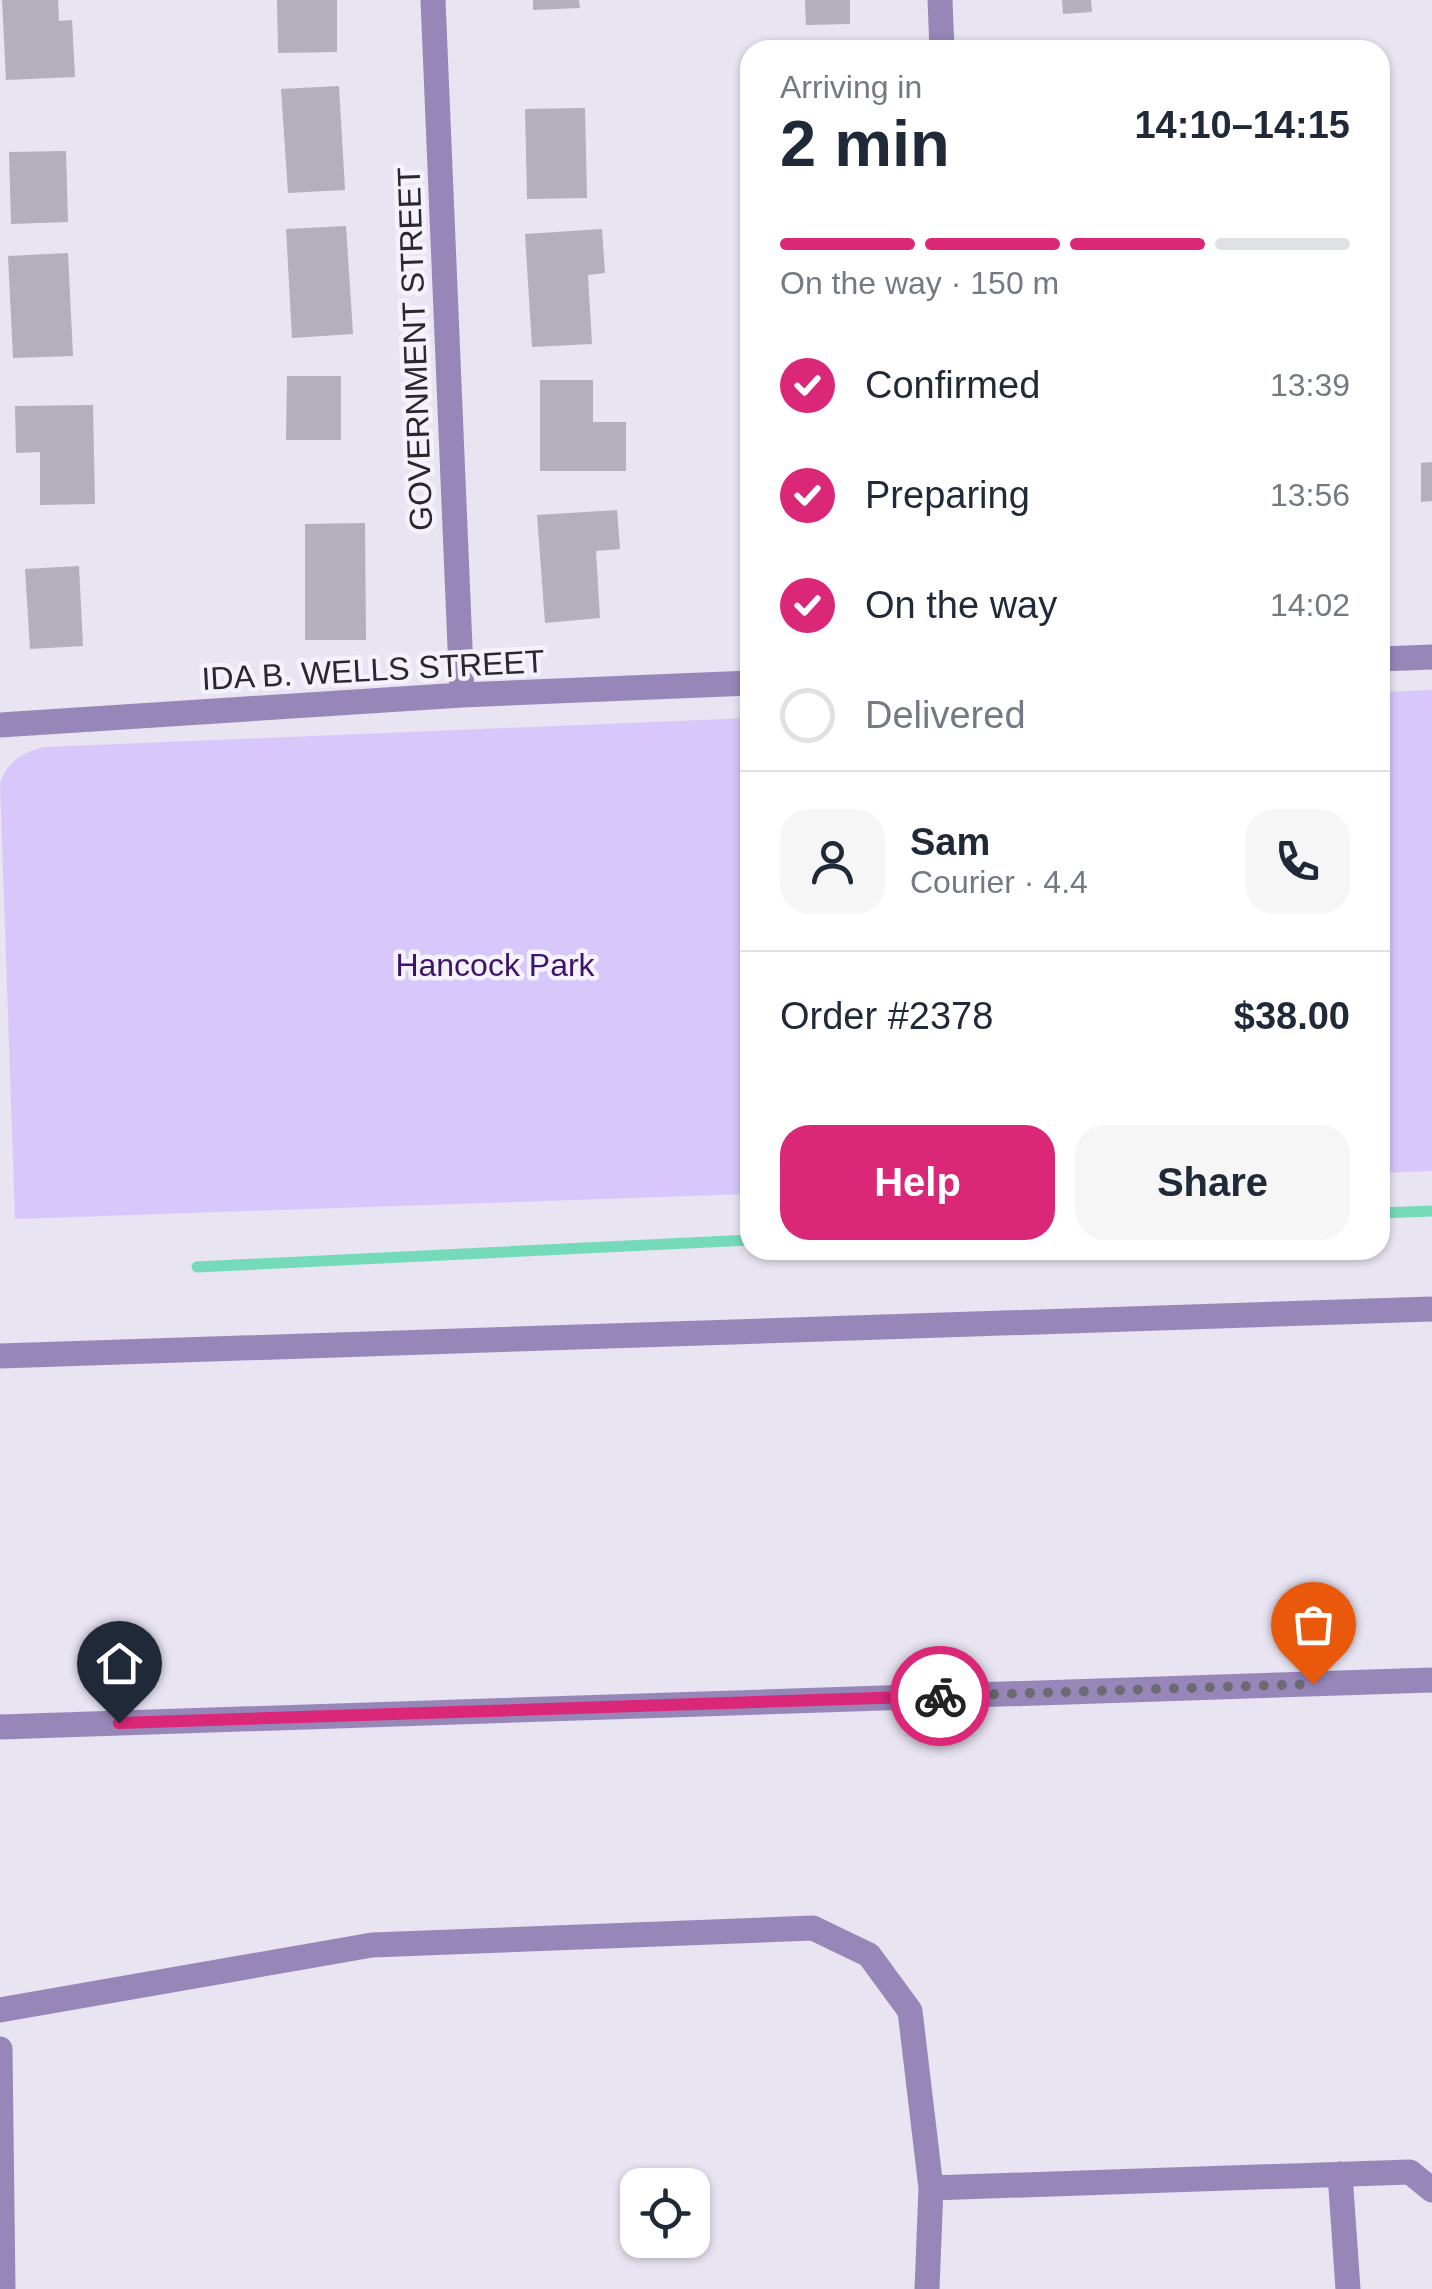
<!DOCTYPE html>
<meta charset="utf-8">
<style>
body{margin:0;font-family:Helvetica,sans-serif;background:#f6f6f7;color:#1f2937;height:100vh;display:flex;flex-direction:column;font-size:38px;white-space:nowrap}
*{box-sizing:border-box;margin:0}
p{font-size:32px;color:#747a83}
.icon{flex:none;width:55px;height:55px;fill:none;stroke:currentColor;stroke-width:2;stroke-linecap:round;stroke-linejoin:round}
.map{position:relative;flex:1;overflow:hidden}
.side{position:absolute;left:740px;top:40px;width:650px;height:1220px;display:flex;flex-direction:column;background:#fff;border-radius:30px;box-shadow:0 2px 8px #0004}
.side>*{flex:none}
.buttons{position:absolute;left:620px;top:2168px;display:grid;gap:20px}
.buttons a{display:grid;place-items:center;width:90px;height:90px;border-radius:20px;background:#fff;box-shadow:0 2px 8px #0004;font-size:50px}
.pin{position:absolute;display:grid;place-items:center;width:85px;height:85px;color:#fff;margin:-102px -42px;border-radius:50% 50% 50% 0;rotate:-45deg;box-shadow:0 0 10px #0007}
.pin .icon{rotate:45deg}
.courier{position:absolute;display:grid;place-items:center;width:100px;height:100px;margin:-50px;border:8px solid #db2777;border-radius:50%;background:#fff;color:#222;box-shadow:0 2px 12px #0007}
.head em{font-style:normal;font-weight:600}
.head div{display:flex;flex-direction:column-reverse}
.head{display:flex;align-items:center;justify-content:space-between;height:170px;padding:0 40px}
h1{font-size:65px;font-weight:600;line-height:75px}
.bar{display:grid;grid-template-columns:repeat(4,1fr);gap:15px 10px;align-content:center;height:120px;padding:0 40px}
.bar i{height:12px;border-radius:8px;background:#e0e1e3}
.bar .active{background:#db2777}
.bar p{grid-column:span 4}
.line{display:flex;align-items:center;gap:25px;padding:0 40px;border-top:2px solid #e0e1e3}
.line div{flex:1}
.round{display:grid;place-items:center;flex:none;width:105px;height:105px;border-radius:30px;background:#f6f6f7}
ol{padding:0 40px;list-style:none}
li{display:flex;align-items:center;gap:30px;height:110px}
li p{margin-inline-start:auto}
li .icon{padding:10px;border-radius:50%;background:#db2777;color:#fff;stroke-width:4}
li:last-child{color:#747a83}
li i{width:55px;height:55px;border:5px solid #e0e1e3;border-radius:50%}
.primary-button{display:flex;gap:20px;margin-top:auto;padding:20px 40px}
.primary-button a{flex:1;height:115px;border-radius:30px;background:#db2777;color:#fff;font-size:40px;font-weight:600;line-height:115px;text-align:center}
.primary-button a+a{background:#f6f6f7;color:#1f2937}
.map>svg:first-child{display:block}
</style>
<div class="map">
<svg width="1432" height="2289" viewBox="0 0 1432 2289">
<rect width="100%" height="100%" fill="#e8e4f2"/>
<path fill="#d7c7fa" d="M 1432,690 L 1432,1171 L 1380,1173 L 1380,692 Z
M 750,718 L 750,1194 L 15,1219 L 0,784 C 6,762 24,751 45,747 Z"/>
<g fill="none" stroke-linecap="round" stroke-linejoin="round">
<path stroke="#75dab9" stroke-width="11" d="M 1380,1213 L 1432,1211
M 197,1267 L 750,1240"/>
</g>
<path fill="#b3afbd" d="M 2,0 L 58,0 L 59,21 L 72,20 L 75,77 L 6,80 Z
M 277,0 L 337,0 L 337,52 L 278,53 Z
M 533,0 L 579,0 L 580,8 L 533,10 Z
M 805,0 L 850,0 L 850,24 L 806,25 Z
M 1062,0 L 1091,0 L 1092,12 L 1063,14 Z
M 339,86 L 345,190 L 288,193 L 281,89 Z
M 585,108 L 587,198 L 527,199 L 525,109 Z
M 66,151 L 68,222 L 11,224 L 9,152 Z
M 346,226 L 353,334 L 292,338 L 286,229 Z
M 602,229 L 605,273 L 588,275 L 592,344 L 532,347 L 525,234 Z
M 68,253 L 73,356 L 13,358 L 8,256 Z
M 287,376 L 341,376 L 341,440 L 286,440 Z
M 540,380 L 593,380 L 593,422 L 626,422 L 626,471 L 540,471 Z
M 93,405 L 95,504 L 40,505 L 40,452 L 16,453 L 15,406 Z
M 1432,462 L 1432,501 L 1421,502 L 1421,463 Z
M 617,510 L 620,549 L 596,551 L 600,618 L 545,623 L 537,515 Z
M 365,523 L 366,640 L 305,640 L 305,524 Z
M 79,566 L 83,646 L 30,649 L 25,569 Z"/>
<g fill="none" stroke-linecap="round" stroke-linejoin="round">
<path stroke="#9787b9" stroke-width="25" d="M 433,0 L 462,695
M 940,0 L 942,50
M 1380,659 L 1432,657
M 0,725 L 462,695 L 750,683
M 0,1356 L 1432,1309
M 0,1727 L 1432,1680
M 0,2010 L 372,1945 L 813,1928 L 869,1955 L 910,2011 L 931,2188 L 1410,2172 L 1432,2190
M 0,2049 L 3,2289
M 1340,2174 L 1348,2289
M 927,2289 L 931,2188"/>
</g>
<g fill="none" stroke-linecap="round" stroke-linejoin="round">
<path stroke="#6c6a72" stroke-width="10" stroke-dasharray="0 18" d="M 940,1696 L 1313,1684"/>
<path stroke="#db2777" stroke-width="12" d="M 119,1723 L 940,1696"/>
</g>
<g text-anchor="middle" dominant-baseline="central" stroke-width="9" stroke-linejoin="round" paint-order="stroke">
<g font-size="32" fill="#29282d" stroke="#f5f2fd">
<text transform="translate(415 349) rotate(-92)">GOVERNMENT STREET</text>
<text transform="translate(373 670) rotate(-3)">IDA B. WELLS STREET</text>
</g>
<g font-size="32" fill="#3c146a" stroke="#f5f2fd">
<text x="495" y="965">Hancock Park</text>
</g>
</g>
</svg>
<div class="buttons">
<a><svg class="icon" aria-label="locate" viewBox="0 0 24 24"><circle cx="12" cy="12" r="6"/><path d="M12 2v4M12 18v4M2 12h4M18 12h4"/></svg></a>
</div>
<div class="pin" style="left:1313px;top:1684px;background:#ea580c"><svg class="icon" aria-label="bag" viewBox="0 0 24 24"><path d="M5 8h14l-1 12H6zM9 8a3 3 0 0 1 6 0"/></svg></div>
<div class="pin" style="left:119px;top:1723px;background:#1f2937"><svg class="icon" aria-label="home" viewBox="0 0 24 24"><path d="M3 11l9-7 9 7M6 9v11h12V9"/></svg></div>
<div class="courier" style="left:940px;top:1696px"><svg class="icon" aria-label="bike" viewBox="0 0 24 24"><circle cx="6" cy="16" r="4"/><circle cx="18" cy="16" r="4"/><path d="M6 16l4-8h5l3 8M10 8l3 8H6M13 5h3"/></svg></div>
<section class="side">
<div class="head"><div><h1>2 min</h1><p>Arriving in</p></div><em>14:10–14:15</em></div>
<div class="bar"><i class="active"></i><i class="active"></i><i class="active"></i><i></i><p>On the way · 150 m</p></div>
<ol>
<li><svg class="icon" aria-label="check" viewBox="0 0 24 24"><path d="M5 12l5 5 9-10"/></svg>Confirmed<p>13:39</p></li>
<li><svg class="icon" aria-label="check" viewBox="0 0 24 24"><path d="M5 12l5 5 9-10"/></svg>Preparing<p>13:56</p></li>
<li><svg class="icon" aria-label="check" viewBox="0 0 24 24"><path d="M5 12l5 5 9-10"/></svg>On the way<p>14:02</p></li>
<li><i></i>Delivered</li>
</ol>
<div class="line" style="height:180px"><a class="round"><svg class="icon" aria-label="person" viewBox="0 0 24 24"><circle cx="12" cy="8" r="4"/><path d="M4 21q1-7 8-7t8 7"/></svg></a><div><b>Sam</b><p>Courier · 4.4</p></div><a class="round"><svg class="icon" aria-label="phone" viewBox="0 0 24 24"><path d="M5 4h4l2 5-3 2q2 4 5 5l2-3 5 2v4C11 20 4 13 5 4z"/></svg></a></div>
<div class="line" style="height:130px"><div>Order #2378</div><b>$38.00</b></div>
<div class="primary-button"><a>Help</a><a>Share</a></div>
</section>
</div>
